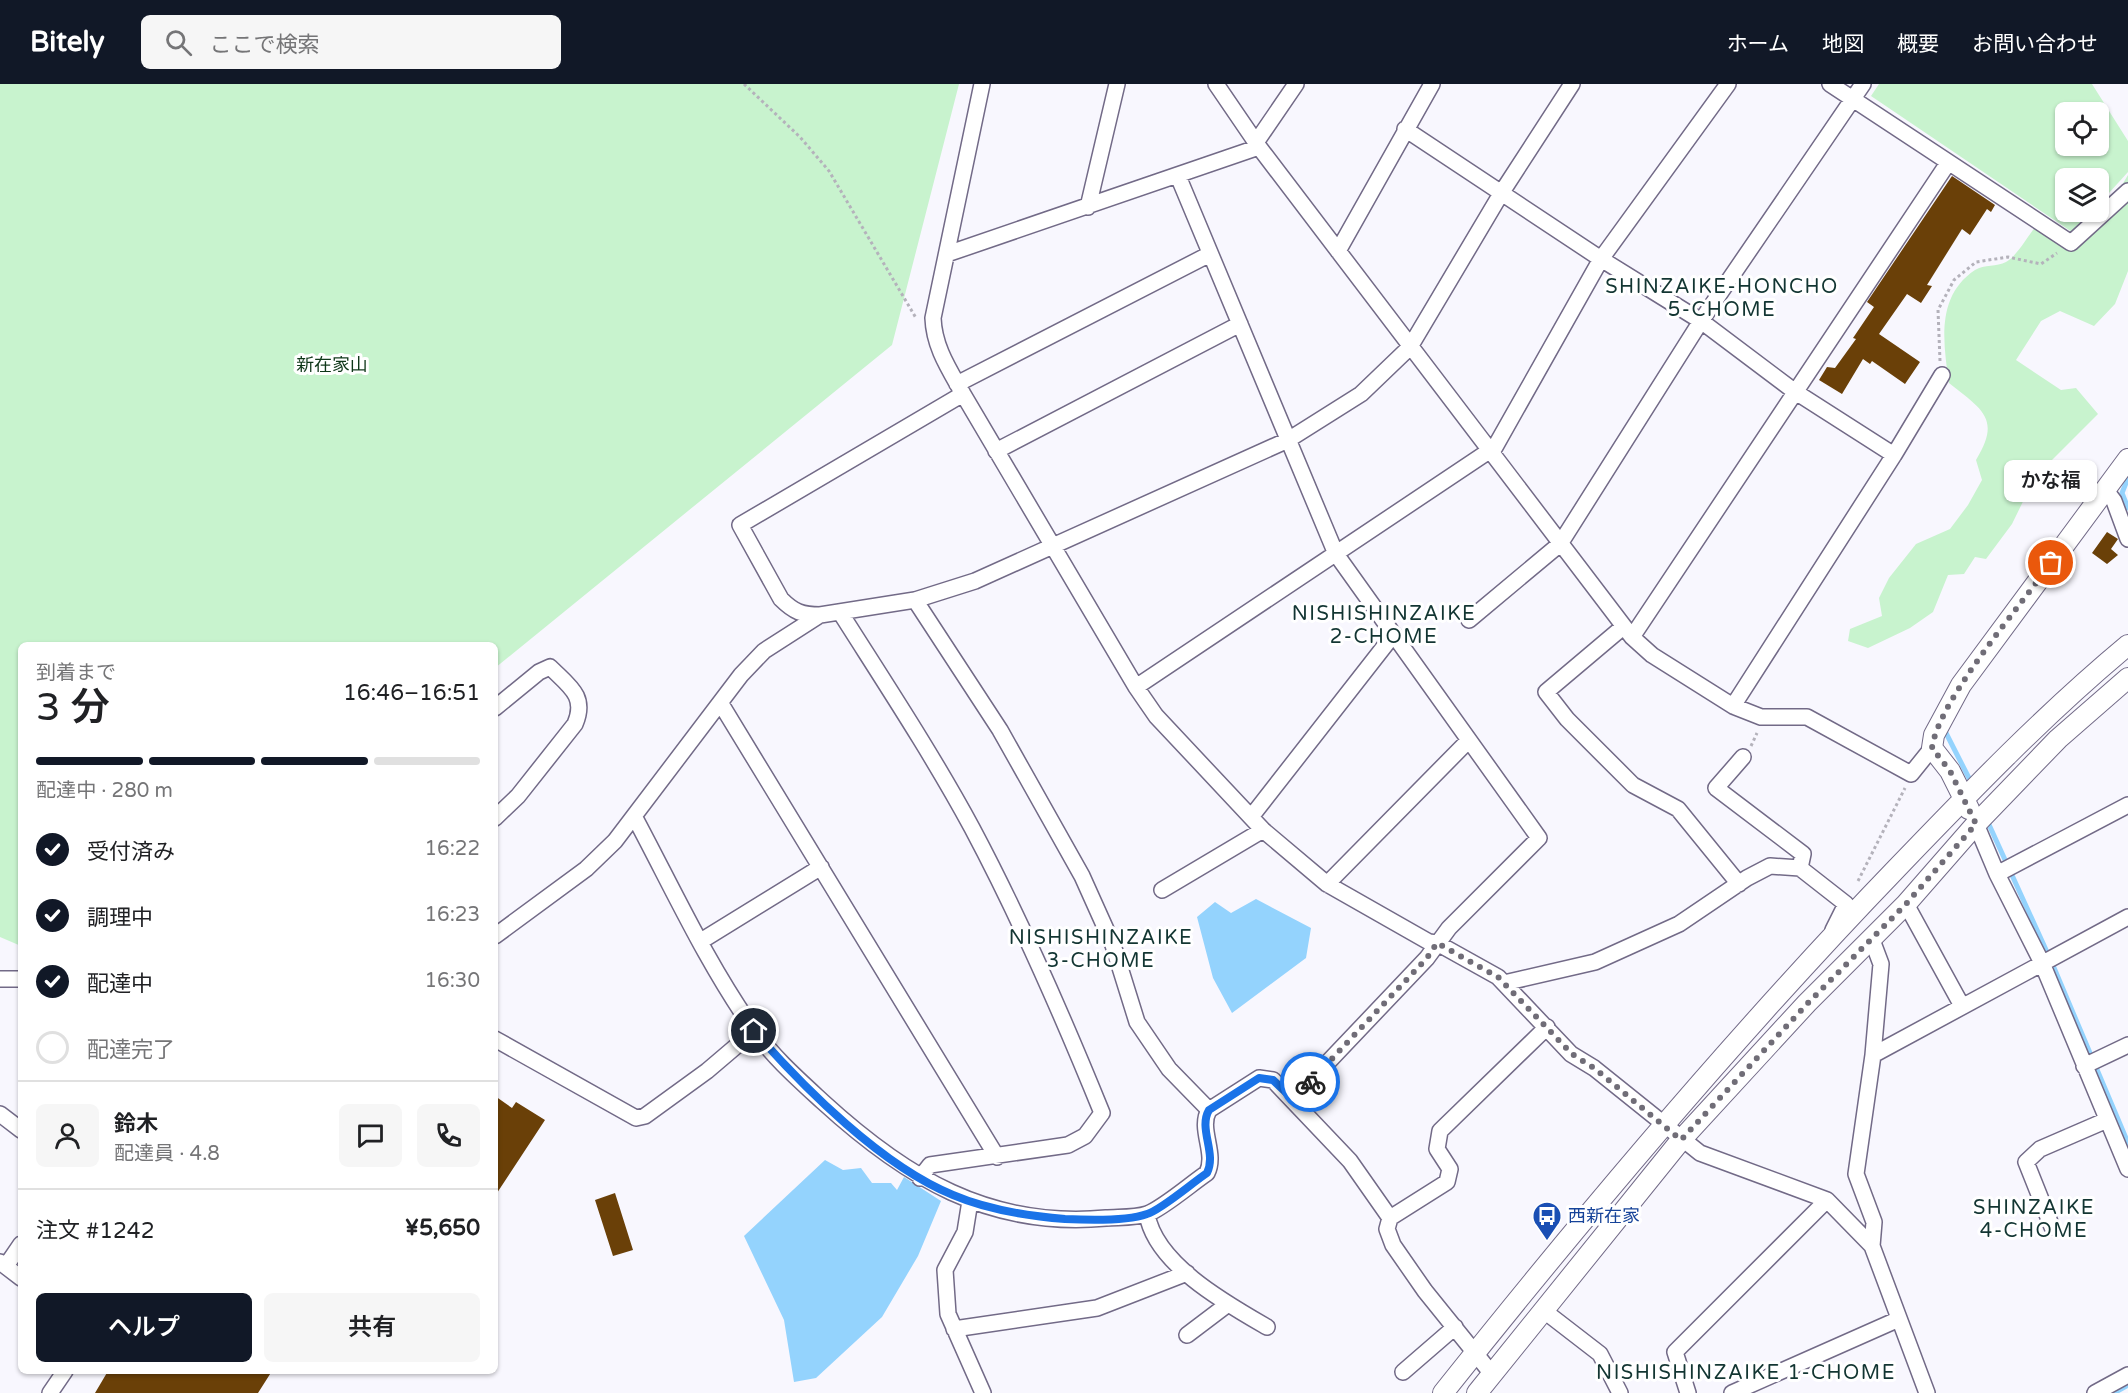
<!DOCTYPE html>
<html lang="ja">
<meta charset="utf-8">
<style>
body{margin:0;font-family:"Varela Round","Noto Sans JP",sans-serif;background:#f6f6f6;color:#202124;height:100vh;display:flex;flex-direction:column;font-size:22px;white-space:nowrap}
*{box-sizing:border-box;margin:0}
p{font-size:20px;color:#757577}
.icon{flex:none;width:33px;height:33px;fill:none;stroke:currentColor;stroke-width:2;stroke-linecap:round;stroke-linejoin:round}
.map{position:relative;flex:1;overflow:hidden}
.drawer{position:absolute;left:18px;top:558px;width:480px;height:732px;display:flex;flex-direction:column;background:#fff;border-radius:9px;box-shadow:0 2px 4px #0004}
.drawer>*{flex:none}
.fabs{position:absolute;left:2055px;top:18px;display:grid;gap:12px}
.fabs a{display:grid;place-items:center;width:54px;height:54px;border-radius:9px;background:#fff;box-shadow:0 2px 4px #0004;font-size:30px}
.pin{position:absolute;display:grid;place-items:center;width:51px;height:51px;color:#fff;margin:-26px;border:3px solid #fff;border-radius:50%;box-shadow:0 2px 6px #0007}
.courier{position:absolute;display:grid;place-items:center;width:60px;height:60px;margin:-30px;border:4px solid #1a73e8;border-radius:50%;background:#fff;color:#222;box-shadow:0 2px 8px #0007}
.bubble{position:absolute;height:42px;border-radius:9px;background:#fff;box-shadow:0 2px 4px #0004;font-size:20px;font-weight:600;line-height:42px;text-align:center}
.head em{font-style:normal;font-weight:600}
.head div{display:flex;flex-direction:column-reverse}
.head{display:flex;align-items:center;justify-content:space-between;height:102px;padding:0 18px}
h1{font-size:39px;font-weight:600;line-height:45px}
.bar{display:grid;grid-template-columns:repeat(4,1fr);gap:9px 6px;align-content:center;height:72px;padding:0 18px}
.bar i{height:8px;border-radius:4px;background:#e0e0e0}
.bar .current{background:#111827}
.bar p{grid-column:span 4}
.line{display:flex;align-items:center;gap:15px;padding:0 18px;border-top:2px solid #e0e0e0}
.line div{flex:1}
.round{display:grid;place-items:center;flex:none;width:63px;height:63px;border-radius:9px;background:#f6f6f6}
ol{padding:0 18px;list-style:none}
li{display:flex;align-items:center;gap:18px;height:66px}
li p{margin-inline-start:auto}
li .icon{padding:6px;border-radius:50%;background:#111827;color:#fff;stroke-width:4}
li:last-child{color:#757577}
li i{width:33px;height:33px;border:3px solid #e0e0e0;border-radius:50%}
.button{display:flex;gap:12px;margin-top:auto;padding:12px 18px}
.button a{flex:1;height:69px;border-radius:9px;background:#111827;color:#fff;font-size:24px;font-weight:600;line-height:69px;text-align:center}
.button a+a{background:#f6f6f6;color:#202124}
header{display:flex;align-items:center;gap:36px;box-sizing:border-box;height:84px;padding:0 30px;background:#111827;color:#fff}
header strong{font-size:28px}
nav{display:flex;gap:33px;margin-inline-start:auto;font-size:21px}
.search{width:420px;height:54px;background:#f6f6f6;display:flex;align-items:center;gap:15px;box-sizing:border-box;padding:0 21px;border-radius:9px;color:#757577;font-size:22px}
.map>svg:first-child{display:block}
</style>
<header>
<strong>Bitely</strong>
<div class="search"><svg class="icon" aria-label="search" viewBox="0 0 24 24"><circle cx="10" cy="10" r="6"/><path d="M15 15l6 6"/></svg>ここで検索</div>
<nav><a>ホーム</a><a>地図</a><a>概要</a><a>お問い合わせ</a></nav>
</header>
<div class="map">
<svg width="2128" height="1309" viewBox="0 0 2128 1309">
<rect width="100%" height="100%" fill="#f8f7fe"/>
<path fill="#c8f3ce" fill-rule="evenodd" d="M 0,0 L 959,0 L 892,261 L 495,584 L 495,561 L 21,561 L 21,862 L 0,853 Z
M 1879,0 L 2092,0 L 2128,57 L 2128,88 L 2099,120 L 2098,94 L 2066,94 L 2066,128 L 2092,128 L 2089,131 L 2098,128 L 2119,106 L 2128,91 L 2128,187 L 2115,220 L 2094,242 L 2060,227 L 2041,237 L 2016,276 L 2061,306 L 2076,304 L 2098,330 L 2035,393 L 2012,440 L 1986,475 L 1975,473 L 1964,490 L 1948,491 L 1933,528 L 1910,544 L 1868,564 L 1848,557 L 1850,545 L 1882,532 L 1879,514 L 1889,494 L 1916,460 L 1950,445 L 1968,421 L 1982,396 L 1976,376 C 2002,334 1981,325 1949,299 C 1943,258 1936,212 1975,186 C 1984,180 1997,183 2006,178 C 2017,172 2028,152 2036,142 L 2068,151 L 2072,148 L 1871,12 ZM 2066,28 L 2098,28 L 2098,62 L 2066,62 Z"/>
<path fill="#94d3fd" d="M 1256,815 L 1311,844 L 1306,874 L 1232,929 L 1213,894 L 1197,833 L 1215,818 L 1231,829 Z
M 825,1076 L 843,1086 L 861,1084 L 872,1099 L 891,1099 L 897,1106 L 904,1093 L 941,1117 L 918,1172 L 882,1233 L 816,1294 L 794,1298 L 784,1236 L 744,1152 Z"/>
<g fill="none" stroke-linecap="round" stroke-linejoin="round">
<path stroke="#94d3fd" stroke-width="5" d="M 2128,394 L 2122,409 L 2128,424
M 1946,649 L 1972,700
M 1986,734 L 2052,879 L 2128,1059
M 2114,1309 L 2128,1301"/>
</g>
<path fill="#6a4008" d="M 1952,92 L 1995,121 L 1991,128 L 1987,125 L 1970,151 L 1962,145 L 1927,201 L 1932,202 L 1921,219 L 1907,210 L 1879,250 L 1920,278 L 1905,300 L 1872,277 L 1870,280 L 1863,275 L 1842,310 L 1819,296 L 1827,283 L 1835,284 L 1856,255 L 1853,254 L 1874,223 L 1867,218 Z
M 2107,448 L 2118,455 L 2111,465 L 2118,471 L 2107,480 L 2092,469 Z
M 495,1012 L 512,1024 L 516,1018 L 545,1036 L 495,1112 Z
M 615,1109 L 633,1166 L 613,1172 L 595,1116 Z
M 108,1287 L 272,1287 L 258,1309 L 95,1309 Z"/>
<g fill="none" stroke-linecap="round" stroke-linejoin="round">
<g stroke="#726a87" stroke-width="18">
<path id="minor" d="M 982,0 L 933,234 C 934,263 949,285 963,310 L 1136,603 L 1156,632 L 1263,746 L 1327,800 L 1429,858 L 1437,859 L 1498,893 L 1571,970 L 1594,984 L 1700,1069 L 1827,1116 L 1872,1162 L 1927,1309
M 1216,0 L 1259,63 L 1632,553 L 1652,571 L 1733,622 L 1761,633 L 1807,633 L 1911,690 L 1932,664
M 1830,0 L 2071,159 L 2128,107
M 1405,45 L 1601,175 L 1701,237 L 1794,307 L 1894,371 L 1733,622
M 1257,57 L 1296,0
M 1178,92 L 1336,470 L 1539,754 L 1449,844 L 1427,874 L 1293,1015
M 1088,123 L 1117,0
M 1338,167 L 1432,0
M 947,170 L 1259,63
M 957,300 L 1210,170
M 963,310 L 740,441 L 781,515 C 794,528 802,531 820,531 L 915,516 L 975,497 L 1288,356 L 1361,310 L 1410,263 L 1502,108 L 1572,0
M 996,367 L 1240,240
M 1894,371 L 1942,291
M 2105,405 L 2114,417 L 2128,455
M 915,516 L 1000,646 L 1082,792 L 1113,861 L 1137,938 L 1169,985 L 1209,1026
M 840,528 C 885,599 932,670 972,744 C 1021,836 1063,933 1102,1029 L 1085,1052 L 1068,1061 L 930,1081 L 920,1094
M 1469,536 L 1560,460 L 1701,237 L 1863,0
M 1623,543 L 1546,608 L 1567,635 L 1633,701 L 1678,725 L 1739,800
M 1632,553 L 1948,79
M 1136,603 L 1495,363 L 1601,175 L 1728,0
M 721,620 L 997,1073
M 495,624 L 539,588 L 550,583 C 569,602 587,612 575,640 L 518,712 L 495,734
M 1743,673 L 1716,704 L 1803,770 L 1800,784
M 634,732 C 672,803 707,880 754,946 C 773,973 798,995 823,1018 C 905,1093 989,1145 1106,1134 C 1119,1133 1135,1134 1147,1130 C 1162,1125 1192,1099 1207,1089 C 1217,1069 1198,1045 1209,1026 L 1259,994 L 1273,996 L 1350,1077 L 1390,1134 L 1387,1145 L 1393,1161 L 1425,1207 L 1492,1290
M 1251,733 L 1394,550
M 1976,740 L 1997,790 L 2042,879 L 2128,1085
M 1997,790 L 2128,721
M 1327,800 L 1469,656
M 1162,806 L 1263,746
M 1906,820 L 1962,922
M 495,852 L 586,785 L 615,757 L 741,591 L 764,567 L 820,531
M 701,857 L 821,783
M 0,895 L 21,895
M 1504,899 L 1595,878 L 1679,840 L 1747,794 L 1770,782 L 1800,784 L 1846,820 L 1833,846
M 495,955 L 636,1034 L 645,1032 L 707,987 L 754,947
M 1873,971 L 2128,833
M 2084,982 L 2128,961
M 0,1030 L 21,1046
M 970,1117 L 965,1148 L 945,1186 L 948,1230 L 983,1309
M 1147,1130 C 1155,1180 1227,1220 1267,1243
M 1390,1134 L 1447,1098 L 1450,1085 L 1437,1065 L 1440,1047 L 1547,943
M 2052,1143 L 2026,1078 L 2040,1065 L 2107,1036
M 1872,1162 L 1874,1138 L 1856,1090 L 1873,971 L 1881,880 L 1872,856
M 0,1178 L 21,1194
M 6,1182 L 21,1160
M 1543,1226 L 1600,1270 L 1620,1309
M 954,1245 L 1097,1224 L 1187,1189
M 1187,1251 L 1228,1220
M 1403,1288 L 1455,1243
M 50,1309 L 65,1287
M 1688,1309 L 1675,1268 L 1827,1116
M 1732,1309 L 1899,1235
M 2095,1309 L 2128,1291"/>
</g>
<g stroke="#726a87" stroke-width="22">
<path id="tertiary" d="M 1969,725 L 1950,687 L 1932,664 L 1934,651 L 1961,601 L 2128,375
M 1443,1309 C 1587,1128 1736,951 1897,784 C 1971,707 2045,630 2128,561
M 1477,1309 L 1681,1056 L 1807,919 L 1906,820 L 1976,740 L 2058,655 L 2128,594"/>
</g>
<path stroke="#b4b2bb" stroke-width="3" stroke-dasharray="3 3" stroke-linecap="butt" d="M 744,0 L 800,53 L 829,87 L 916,234
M 1940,277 L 1938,226 L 1954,196 L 1976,178 L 2008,173 L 2041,180 L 2057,169
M 1751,662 L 1757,649
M 1858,797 L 1905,704"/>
<use href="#minor" stroke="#fff" stroke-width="15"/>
<use href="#tertiary" stroke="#fff" stroke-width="20"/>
</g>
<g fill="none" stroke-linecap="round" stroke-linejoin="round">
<path stroke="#706d77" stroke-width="6" stroke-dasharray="0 10.8" d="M 1310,998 L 1427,874 L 1437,859 L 1498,893 L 1572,970 L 1594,984 L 1681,1056 L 1808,919 L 1906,820 L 1976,740 L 1950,687 L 1932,664 C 1938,617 2021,521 2051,479"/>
<path stroke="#1a73e8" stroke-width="8" d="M 754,947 C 805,1005 882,1082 953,1111 C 988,1126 1028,1132 1065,1135 C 1085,1136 1127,1137 1147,1130 C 1161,1126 1192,1099 1207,1089 C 1217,1069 1198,1045 1209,1026 L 1259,994 L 1273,996 L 1293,1015 L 1310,998"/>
</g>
<defs>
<g id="bus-pin" transform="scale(1.5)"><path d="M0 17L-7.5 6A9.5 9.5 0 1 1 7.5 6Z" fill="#1a4fb4" stroke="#fff"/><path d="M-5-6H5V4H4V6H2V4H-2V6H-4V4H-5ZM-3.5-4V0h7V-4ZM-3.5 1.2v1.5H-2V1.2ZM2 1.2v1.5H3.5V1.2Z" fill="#fff"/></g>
</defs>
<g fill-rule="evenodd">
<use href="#bus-pin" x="1547" y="1132"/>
</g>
<g text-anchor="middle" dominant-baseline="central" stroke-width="6" stroke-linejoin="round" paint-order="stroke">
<g font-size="18" fill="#0f3719" stroke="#fff">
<text x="332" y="281">新在家山</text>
</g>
<g font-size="18" fill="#164399" stroke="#fff" text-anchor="start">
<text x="1568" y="1132">西新在家</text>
</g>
<g font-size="20" letter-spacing="1.5" fill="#123532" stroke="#fff">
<text x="1722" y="203">SHINZAIKE-HONCHO<tspan x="1722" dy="23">5-CHOME</tspan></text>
<text x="1384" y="530">NISHISHINZAIKE<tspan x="1384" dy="23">2-CHOME</tspan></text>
<text x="1101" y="854">NISHISHINZAIKE<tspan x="1101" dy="23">3-CHOME</tspan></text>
<text x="2034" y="1124">SHINZAIKE<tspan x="2034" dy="23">4-CHOME</tspan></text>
<text x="1746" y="1289">NISHISHINZAIKE 1-CHOME</text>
</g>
</g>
</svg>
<div class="fabs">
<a><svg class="icon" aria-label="locate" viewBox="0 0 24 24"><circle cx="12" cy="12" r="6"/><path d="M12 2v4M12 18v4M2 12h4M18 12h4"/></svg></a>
<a><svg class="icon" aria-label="layers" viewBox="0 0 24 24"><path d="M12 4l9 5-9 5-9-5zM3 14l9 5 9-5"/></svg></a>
</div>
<div class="pin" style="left:2051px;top:479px;background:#ea580c"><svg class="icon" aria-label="bag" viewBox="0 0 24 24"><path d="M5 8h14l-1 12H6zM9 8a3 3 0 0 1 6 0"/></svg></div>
<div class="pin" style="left:754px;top:947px;background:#1f2937"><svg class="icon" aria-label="home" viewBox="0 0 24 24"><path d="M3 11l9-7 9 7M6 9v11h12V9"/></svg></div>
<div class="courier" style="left:1310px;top:998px"><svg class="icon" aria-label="bike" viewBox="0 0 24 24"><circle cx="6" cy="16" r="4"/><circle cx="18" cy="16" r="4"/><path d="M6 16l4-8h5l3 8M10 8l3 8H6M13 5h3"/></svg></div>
<div class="bubble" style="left:2004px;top:376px;width:93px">かな福</div>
<section class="drawer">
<div class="head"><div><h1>3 分</h1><p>到着まで</p></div><em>16:46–16:51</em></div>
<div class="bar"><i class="current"></i><i class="current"></i><i class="current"></i><i></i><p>配達中 · 280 m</p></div>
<ol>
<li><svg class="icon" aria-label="check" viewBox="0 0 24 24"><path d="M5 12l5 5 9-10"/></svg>受付済み<p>16:22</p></li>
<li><svg class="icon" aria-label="check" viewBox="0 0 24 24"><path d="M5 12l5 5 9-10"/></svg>調理中<p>16:23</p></li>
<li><svg class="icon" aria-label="check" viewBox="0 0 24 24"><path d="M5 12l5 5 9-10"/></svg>配達中<p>16:30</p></li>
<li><i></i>配達完了</li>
</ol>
<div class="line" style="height:108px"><a class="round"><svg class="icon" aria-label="person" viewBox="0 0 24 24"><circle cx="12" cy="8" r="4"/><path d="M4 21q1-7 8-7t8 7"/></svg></a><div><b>鈴木</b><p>配達員 · 4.8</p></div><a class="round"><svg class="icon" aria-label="chat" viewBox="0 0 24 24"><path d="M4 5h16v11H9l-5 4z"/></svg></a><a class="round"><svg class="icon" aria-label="phone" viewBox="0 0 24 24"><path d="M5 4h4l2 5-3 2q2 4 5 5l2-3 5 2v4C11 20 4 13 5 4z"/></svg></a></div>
<div class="line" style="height:78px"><div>注文 #1242</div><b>¥5,650</b></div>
<div class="button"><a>ヘルプ</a><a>共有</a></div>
</section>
</div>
